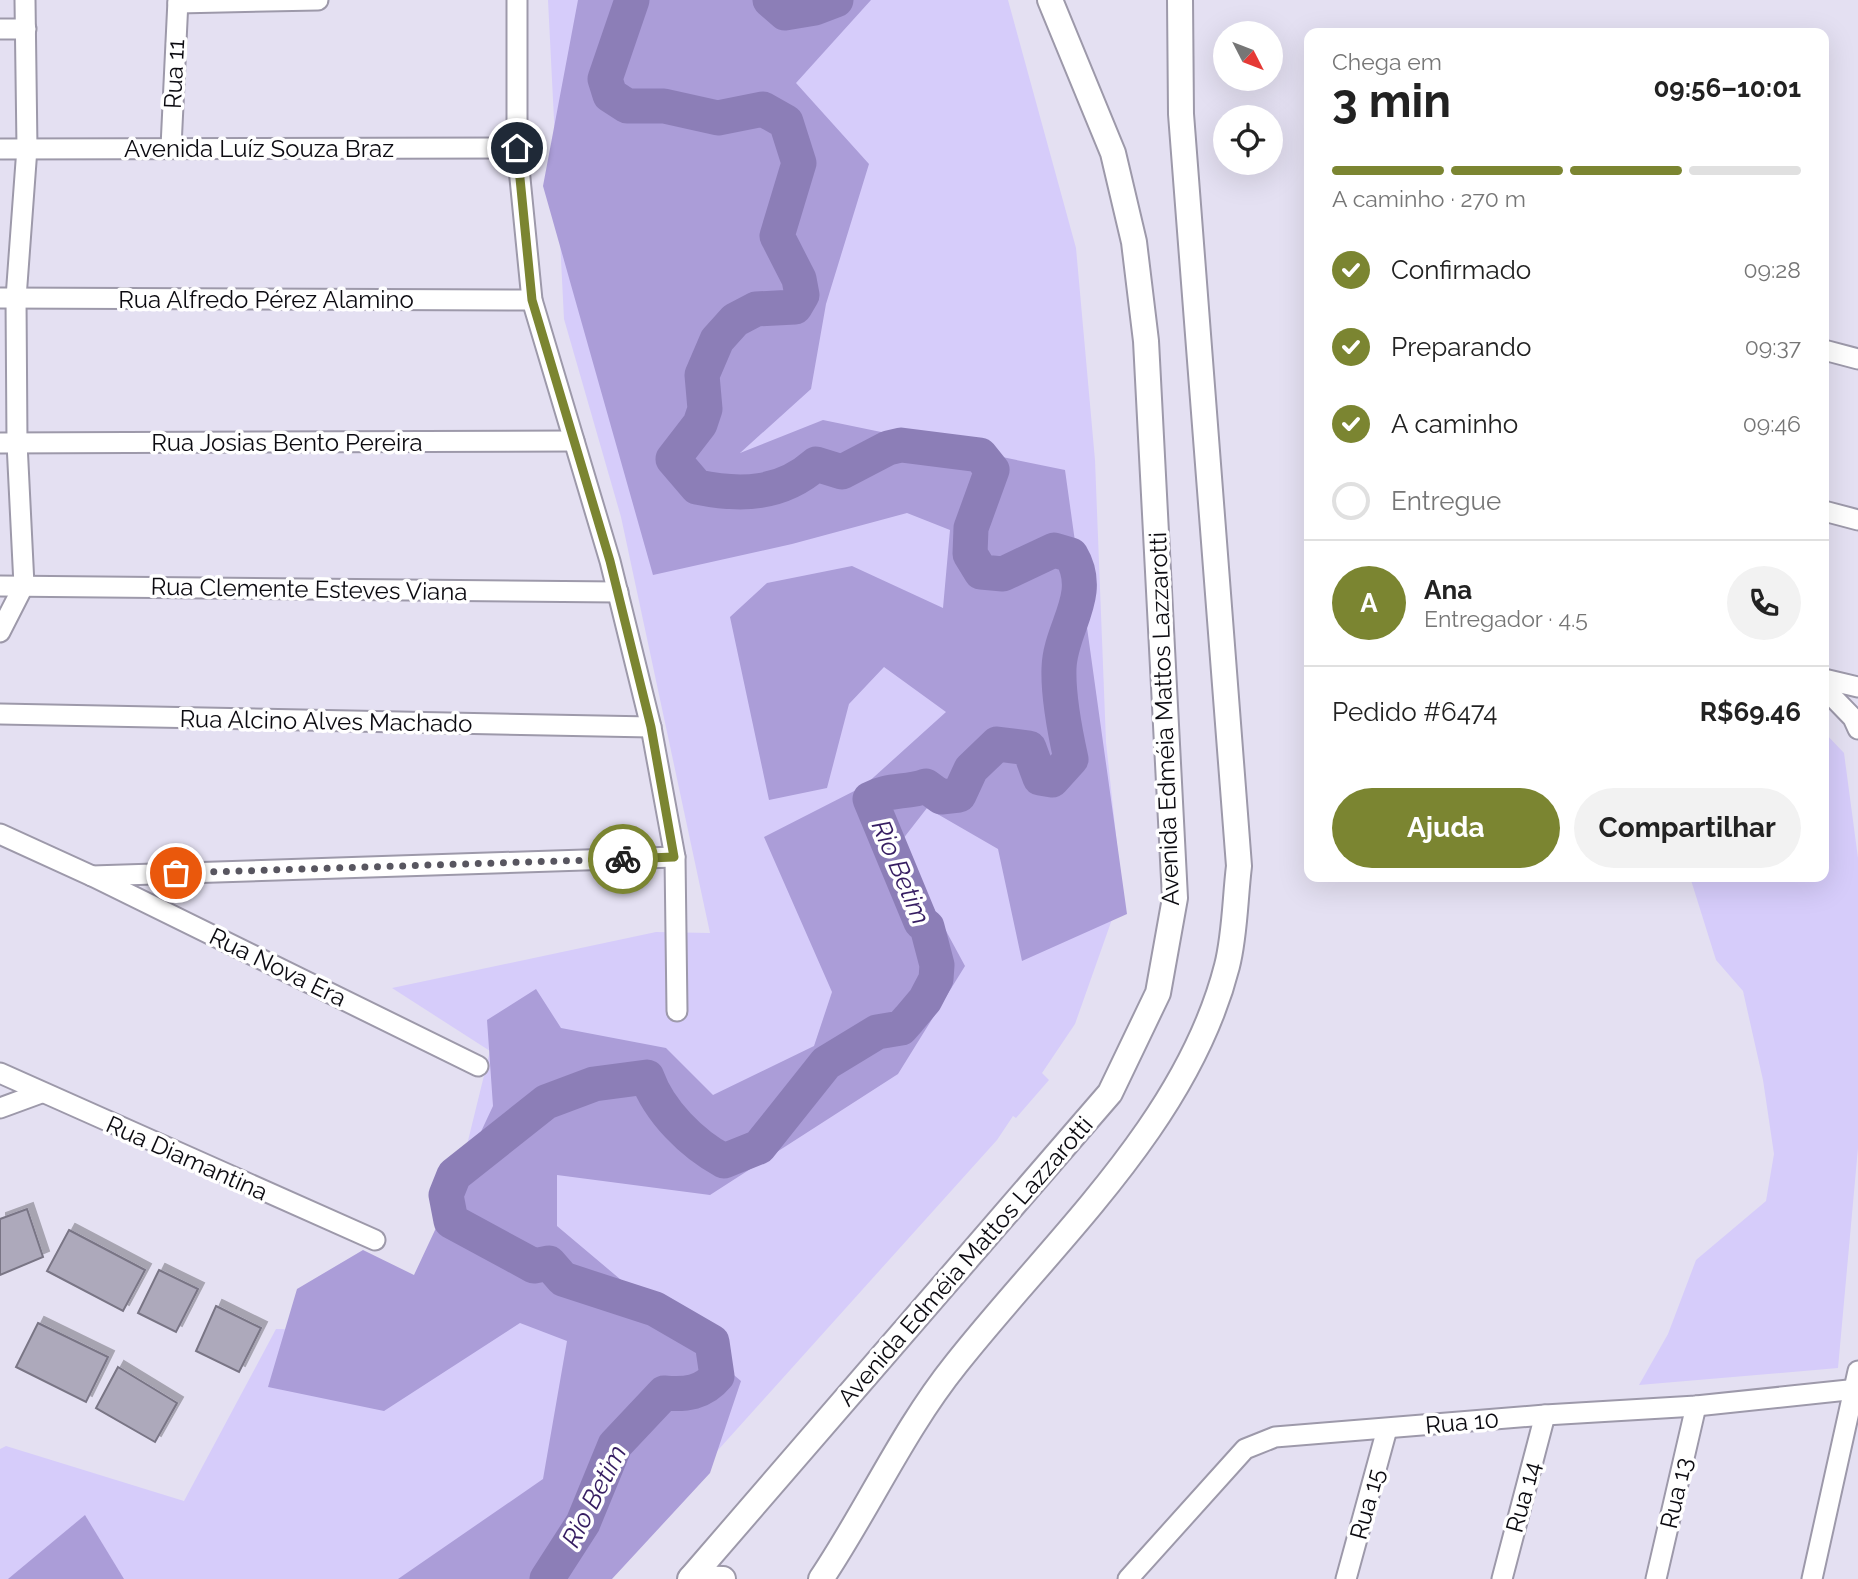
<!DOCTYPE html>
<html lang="pt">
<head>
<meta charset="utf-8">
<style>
	:root { --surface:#fff; --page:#f2f2f2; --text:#222; --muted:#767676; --line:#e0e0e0; --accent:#7b8531 }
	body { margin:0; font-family:Raleway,sans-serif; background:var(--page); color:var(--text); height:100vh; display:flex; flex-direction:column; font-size:26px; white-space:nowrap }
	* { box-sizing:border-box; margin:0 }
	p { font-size:23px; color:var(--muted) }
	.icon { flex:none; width:38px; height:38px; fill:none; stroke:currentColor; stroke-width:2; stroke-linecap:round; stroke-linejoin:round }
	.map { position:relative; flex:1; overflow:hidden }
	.side { position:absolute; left:1304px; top:28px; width:525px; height:854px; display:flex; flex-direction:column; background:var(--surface); border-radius:14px; box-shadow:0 7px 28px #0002 }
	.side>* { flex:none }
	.needle { width:46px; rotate:132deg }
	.controls { position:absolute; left:1213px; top:21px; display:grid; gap:14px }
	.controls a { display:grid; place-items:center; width:70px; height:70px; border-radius:50%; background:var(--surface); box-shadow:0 7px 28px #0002; font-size:35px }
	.pin { position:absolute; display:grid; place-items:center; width:60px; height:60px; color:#fff; margin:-30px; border:4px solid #fff; border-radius:50%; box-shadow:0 2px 7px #0007 }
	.courier { position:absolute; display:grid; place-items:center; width:70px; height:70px; margin:-35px; border:5px solid #7b8531; border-radius:50%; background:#fff; color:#222; box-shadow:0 2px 9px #0007 }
	.overview em { font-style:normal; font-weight:700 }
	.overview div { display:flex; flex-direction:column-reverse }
	.overview { display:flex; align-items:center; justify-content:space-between; height:119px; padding:0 28px }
	h1 { font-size:46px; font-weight:700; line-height:52px }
	.bar { display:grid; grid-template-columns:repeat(4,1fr); gap:10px 7px; align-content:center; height:84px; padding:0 28px }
	.bar i { height:9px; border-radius:5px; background:var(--line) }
	.bar .on { background:var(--accent) }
	.bar p { grid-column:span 4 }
	.line { display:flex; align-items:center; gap:18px; padding:0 28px; border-top:2px solid var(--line) }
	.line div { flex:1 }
	.round { display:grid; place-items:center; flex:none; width:74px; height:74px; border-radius:37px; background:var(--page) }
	ol { padding:0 28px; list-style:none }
	li { display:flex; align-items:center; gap:21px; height:77px }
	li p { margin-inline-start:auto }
	li .icon { padding:7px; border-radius:50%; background:var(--accent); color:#fff; stroke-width:4 }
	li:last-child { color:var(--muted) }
	li i { width:38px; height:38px; border:4px solid var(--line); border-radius:50% }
	.button { display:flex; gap:14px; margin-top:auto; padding:14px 28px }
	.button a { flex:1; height:80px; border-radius:42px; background:var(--accent); color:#fff; font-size:28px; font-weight:700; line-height:80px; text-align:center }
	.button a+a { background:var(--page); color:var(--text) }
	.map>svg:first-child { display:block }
	.green { fill:#d6ccfa }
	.forest { fill:#ab9dd8 }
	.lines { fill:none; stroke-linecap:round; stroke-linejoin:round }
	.river { stroke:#8c7eb7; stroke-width:35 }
	.building { fill:#ada9bb; stroke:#797585; stroke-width:2; filter:url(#shadow) }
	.minor-casing { stroke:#9d99aa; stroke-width:23 }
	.major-casing { stroke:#9d99aa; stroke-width:28 }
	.minor { stroke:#fff; stroke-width:19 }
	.major { stroke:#fff; stroke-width:24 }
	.done { stroke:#585660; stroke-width:7; stroke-dasharray:0 12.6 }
	.route { stroke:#7b8531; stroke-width:9 }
	.labels { text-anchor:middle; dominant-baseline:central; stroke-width:7; stroke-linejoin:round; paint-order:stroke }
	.street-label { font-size:24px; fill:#0c0b11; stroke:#fff }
	.water-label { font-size:26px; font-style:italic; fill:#361d62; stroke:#fff }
</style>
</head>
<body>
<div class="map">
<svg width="1858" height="1579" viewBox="0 0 1858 1579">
	<defs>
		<filter id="shadow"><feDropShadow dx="6" dy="-6" stdDeviation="0" flood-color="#0004"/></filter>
	</defs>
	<rect width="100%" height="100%" fill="#e4e0f2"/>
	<g class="green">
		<path d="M 548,0 L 1008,0 L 1076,248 L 1095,460 L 1106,742 L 1122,891 L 1075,1024 L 1042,1073 L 1049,1080 L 1016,1118 L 1013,1116 L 997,1140 L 602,1579 L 0,1579 L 0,1449 L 6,1446 L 184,1501 L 276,1329 L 345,1330 L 457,1267 L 465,1153 L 490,1051 L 392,988 L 656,932 L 710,933 L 621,517 L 564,319 Z"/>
		<path d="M 1824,732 L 1844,753 L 1858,858 L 1858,1148 L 1838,1368 L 1639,1385 L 1668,1334 L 1696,1260 L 1766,1201 L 1774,1154 L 1763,1080 L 1743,991 L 1716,960 L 1690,877 L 1824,877 Z"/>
	</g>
	<g class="forest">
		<path d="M 578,0 L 871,0 L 796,83 L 869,164 L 826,304 L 811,389 L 740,453 L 823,420 L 1065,470 L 1127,914 L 1022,961 L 998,849 L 927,808 L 899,844 L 965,966 L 898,1074 L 710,1195 L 557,1175 L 557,1226 L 741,1381 L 710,1473 L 612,1579 L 398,1579 L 543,1479 L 567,1341 L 520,1323 L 384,1411 L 268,1387 L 297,1289 L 363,1250 L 414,1275 L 493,1106 L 487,1020 L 536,989 L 561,1028 L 666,1048 L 713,1095 L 814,1046 L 832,992 L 764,837 L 864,786 L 946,712 L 884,667 L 849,704 L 827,788 L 769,800 L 730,617 L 767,583 L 852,566 L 943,608 L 950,530 L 907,513 L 792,544 L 653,575 L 543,186 Z"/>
		<path d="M 85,1515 L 124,1579 L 8,1579 Z"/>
	</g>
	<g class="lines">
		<g class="river">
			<path d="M 770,0 L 785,13 L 815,8 L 836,0"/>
			<path d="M 547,1579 L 583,1523 L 615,1445 L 664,1393 C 686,1395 703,1393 717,1376 L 712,1342 L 655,1309 L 563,1279 L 549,1263 L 534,1266 L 451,1221 L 446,1195 L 454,1175 L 546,1102 L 594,1084 L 647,1077 C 659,1111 692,1144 724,1161 L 759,1147 L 826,1063 L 877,1032 L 901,1028 L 909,1019 L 925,1000 L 936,979 L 937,965 L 927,927 L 921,922 L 870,799 C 888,789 907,793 926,786 L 941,797 L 959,795 L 971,769 L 997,744 L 1029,748 L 1040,778 L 1052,780 L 1071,759 C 1065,732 1058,696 1059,668 C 1060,628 1095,595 1071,555 L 1054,550 L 1003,574 L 981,572 L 970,554 L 971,528 L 992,470 L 980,455 L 901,445 L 888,448 L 842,472 L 816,464 C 781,495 741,496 697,487 L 673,459 L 700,424 L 705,409 L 702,375 L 717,340 L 735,320 L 756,309 L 795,307 L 802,295 L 799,279 L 777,236 L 799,163 L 786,122 L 763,109 L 718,118 L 664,106 L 627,106 L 610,95 L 605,79 L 632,0"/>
		</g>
	</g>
	<g class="building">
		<path d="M 27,1209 L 43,1257 L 0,1275 L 0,1219 Z"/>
		<path d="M 69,1230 L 145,1270 L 123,1311 L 47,1271 Z"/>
		<path d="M 159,1270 L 198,1289 L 176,1332 L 138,1313 Z"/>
		<path d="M 216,1306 L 261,1328 L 239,1372 L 196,1351 Z"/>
		<path d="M 38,1323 L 108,1357 L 86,1402 L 16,1367 Z"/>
		<path d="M 118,1367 L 177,1403 L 155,1442 L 96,1408 Z"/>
	</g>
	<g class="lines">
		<defs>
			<g id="minor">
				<path d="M 517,0 L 517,148 L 532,300 L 610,561 L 651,727 L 675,857 L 677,1011"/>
				<path d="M 178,3 L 318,0"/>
				<path d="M 0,29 L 26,29"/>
				<path d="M 171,147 L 178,0"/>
				<path d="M 0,149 L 517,148"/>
				<path d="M 0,298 L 532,300"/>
				<path d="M 1824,350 L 1858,359"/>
				<path d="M 0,443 L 574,441"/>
				<path d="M 1824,511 L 1858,520"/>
				<path d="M 0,586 L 618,592"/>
				<path d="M 0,632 L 24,585 L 17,443 L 16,298 L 27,148 L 25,0"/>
				<path d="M 1824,679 L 1858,687"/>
				<path d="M 1824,688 L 1853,718 L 1858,729"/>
				<path d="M 0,714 L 651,727"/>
				<path d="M 0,834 L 92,876 L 478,1066"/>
				<path d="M 92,876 L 675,857"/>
				<path d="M 0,1073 L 375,1240"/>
				<path d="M 0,1108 L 41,1093"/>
				<path d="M 1128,1579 L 1245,1449 L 1275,1437 L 1545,1415 L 1696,1406 L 1858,1389"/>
				<path d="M 1346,1579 L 1387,1429"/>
				<path d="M 1502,1579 L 1545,1415"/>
				<path d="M 1656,1579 L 1696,1406"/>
				<path d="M 1812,1579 L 1858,1371"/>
			</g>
			<g id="major">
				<path d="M 691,1578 L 723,1579"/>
				<path d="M 690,1579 L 1110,1093 L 1158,993 L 1175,898 L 1146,341 L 1134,242 L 1113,153 L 1050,0"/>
				<path d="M 821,1579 C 868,1509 903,1430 956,1364 C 1053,1241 1187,1123 1227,966 C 1235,935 1235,899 1239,866 L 1181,114 L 1180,0"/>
			</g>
		</defs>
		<use href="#minor" class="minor-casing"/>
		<use href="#major" class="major-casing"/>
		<use href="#minor" class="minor"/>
		<use href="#major" class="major"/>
	</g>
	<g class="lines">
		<path class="done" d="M 176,873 L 623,859"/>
		<path class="route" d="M 517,148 L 532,300 L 610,561 L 651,727 L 674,857 L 623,859"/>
	</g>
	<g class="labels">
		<g class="street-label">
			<text transform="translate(174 74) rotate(-87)">Rua 11</text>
			<text x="259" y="148">Avenida Luíz Souza Braz</text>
			<text x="266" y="299">Rua Alfredo Pérez Alamino</text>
			<text x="287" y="442">Rua Josias Bento Pereira</text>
			<text transform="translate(309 589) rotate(1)">Rua Clemente Esteves Viana</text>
			<text transform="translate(1164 719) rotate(-92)">Avenida Edméia Mattos Lazzarotti</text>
			<text transform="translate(326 721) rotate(1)">Rua Alcino Alves Machado</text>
			<text transform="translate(278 967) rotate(26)">Rua Nova Era</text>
			<text transform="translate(187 1158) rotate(24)">Rua Diamantina</text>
			<text transform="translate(965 1261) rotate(-49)">Avenida Edméia Mattos Lazzarotti</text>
			<text transform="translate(1462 1422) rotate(-5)">Rua 10</text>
			<text transform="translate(1676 1493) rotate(-77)">Rua 13</text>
			<text transform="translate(1523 1497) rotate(-75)">Rua 14</text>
			<text transform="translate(1367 1504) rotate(-75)">Rua 15</text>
		</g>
		<g class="water-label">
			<text transform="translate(901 872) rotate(67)">Rio Betim</text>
			<text transform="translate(594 1496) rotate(-63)">Rio Betim</text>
		</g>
	</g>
</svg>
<div class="controls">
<a><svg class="needle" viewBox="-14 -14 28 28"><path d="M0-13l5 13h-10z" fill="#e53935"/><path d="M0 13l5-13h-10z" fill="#767676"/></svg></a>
<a><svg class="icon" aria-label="locate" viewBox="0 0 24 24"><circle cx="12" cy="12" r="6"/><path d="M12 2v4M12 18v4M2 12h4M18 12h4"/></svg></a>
</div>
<div class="pin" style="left:176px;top:873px;background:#ea580c"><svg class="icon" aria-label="bag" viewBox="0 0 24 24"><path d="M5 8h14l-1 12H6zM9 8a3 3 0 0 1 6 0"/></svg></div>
<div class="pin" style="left:517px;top:148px;background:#1f2937"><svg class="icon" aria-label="home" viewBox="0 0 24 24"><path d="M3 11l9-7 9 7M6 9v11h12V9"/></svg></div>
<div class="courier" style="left:623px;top:859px"><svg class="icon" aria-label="bike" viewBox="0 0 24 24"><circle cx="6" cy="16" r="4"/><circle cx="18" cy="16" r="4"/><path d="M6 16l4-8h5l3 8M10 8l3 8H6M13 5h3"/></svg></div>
<section class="side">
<div class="overview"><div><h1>3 min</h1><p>Chega em</p></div><em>09:56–10:01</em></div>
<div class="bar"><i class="on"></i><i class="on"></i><i class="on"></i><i></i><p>A caminho · 270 m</p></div>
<ol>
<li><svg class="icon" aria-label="check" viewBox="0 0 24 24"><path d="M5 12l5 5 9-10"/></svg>Confirmado<p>09:28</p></li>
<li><svg class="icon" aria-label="check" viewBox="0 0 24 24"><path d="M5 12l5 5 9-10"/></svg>Preparando<p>09:37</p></li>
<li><svg class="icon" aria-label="check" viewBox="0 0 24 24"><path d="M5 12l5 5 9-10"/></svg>A caminho<p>09:46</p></li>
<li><i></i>Entregue</li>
</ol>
<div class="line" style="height:126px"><b class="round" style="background:var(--accent);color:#fff">A</b><div><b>Ana</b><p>Entregador · 4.5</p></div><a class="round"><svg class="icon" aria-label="phone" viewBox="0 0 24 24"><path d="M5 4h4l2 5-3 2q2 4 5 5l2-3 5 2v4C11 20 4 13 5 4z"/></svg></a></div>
<div class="line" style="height:91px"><div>Pedido #6474</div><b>R$69.46</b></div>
<div class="button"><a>Ajuda</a><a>Compartilhar</a></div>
</section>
</div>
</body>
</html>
